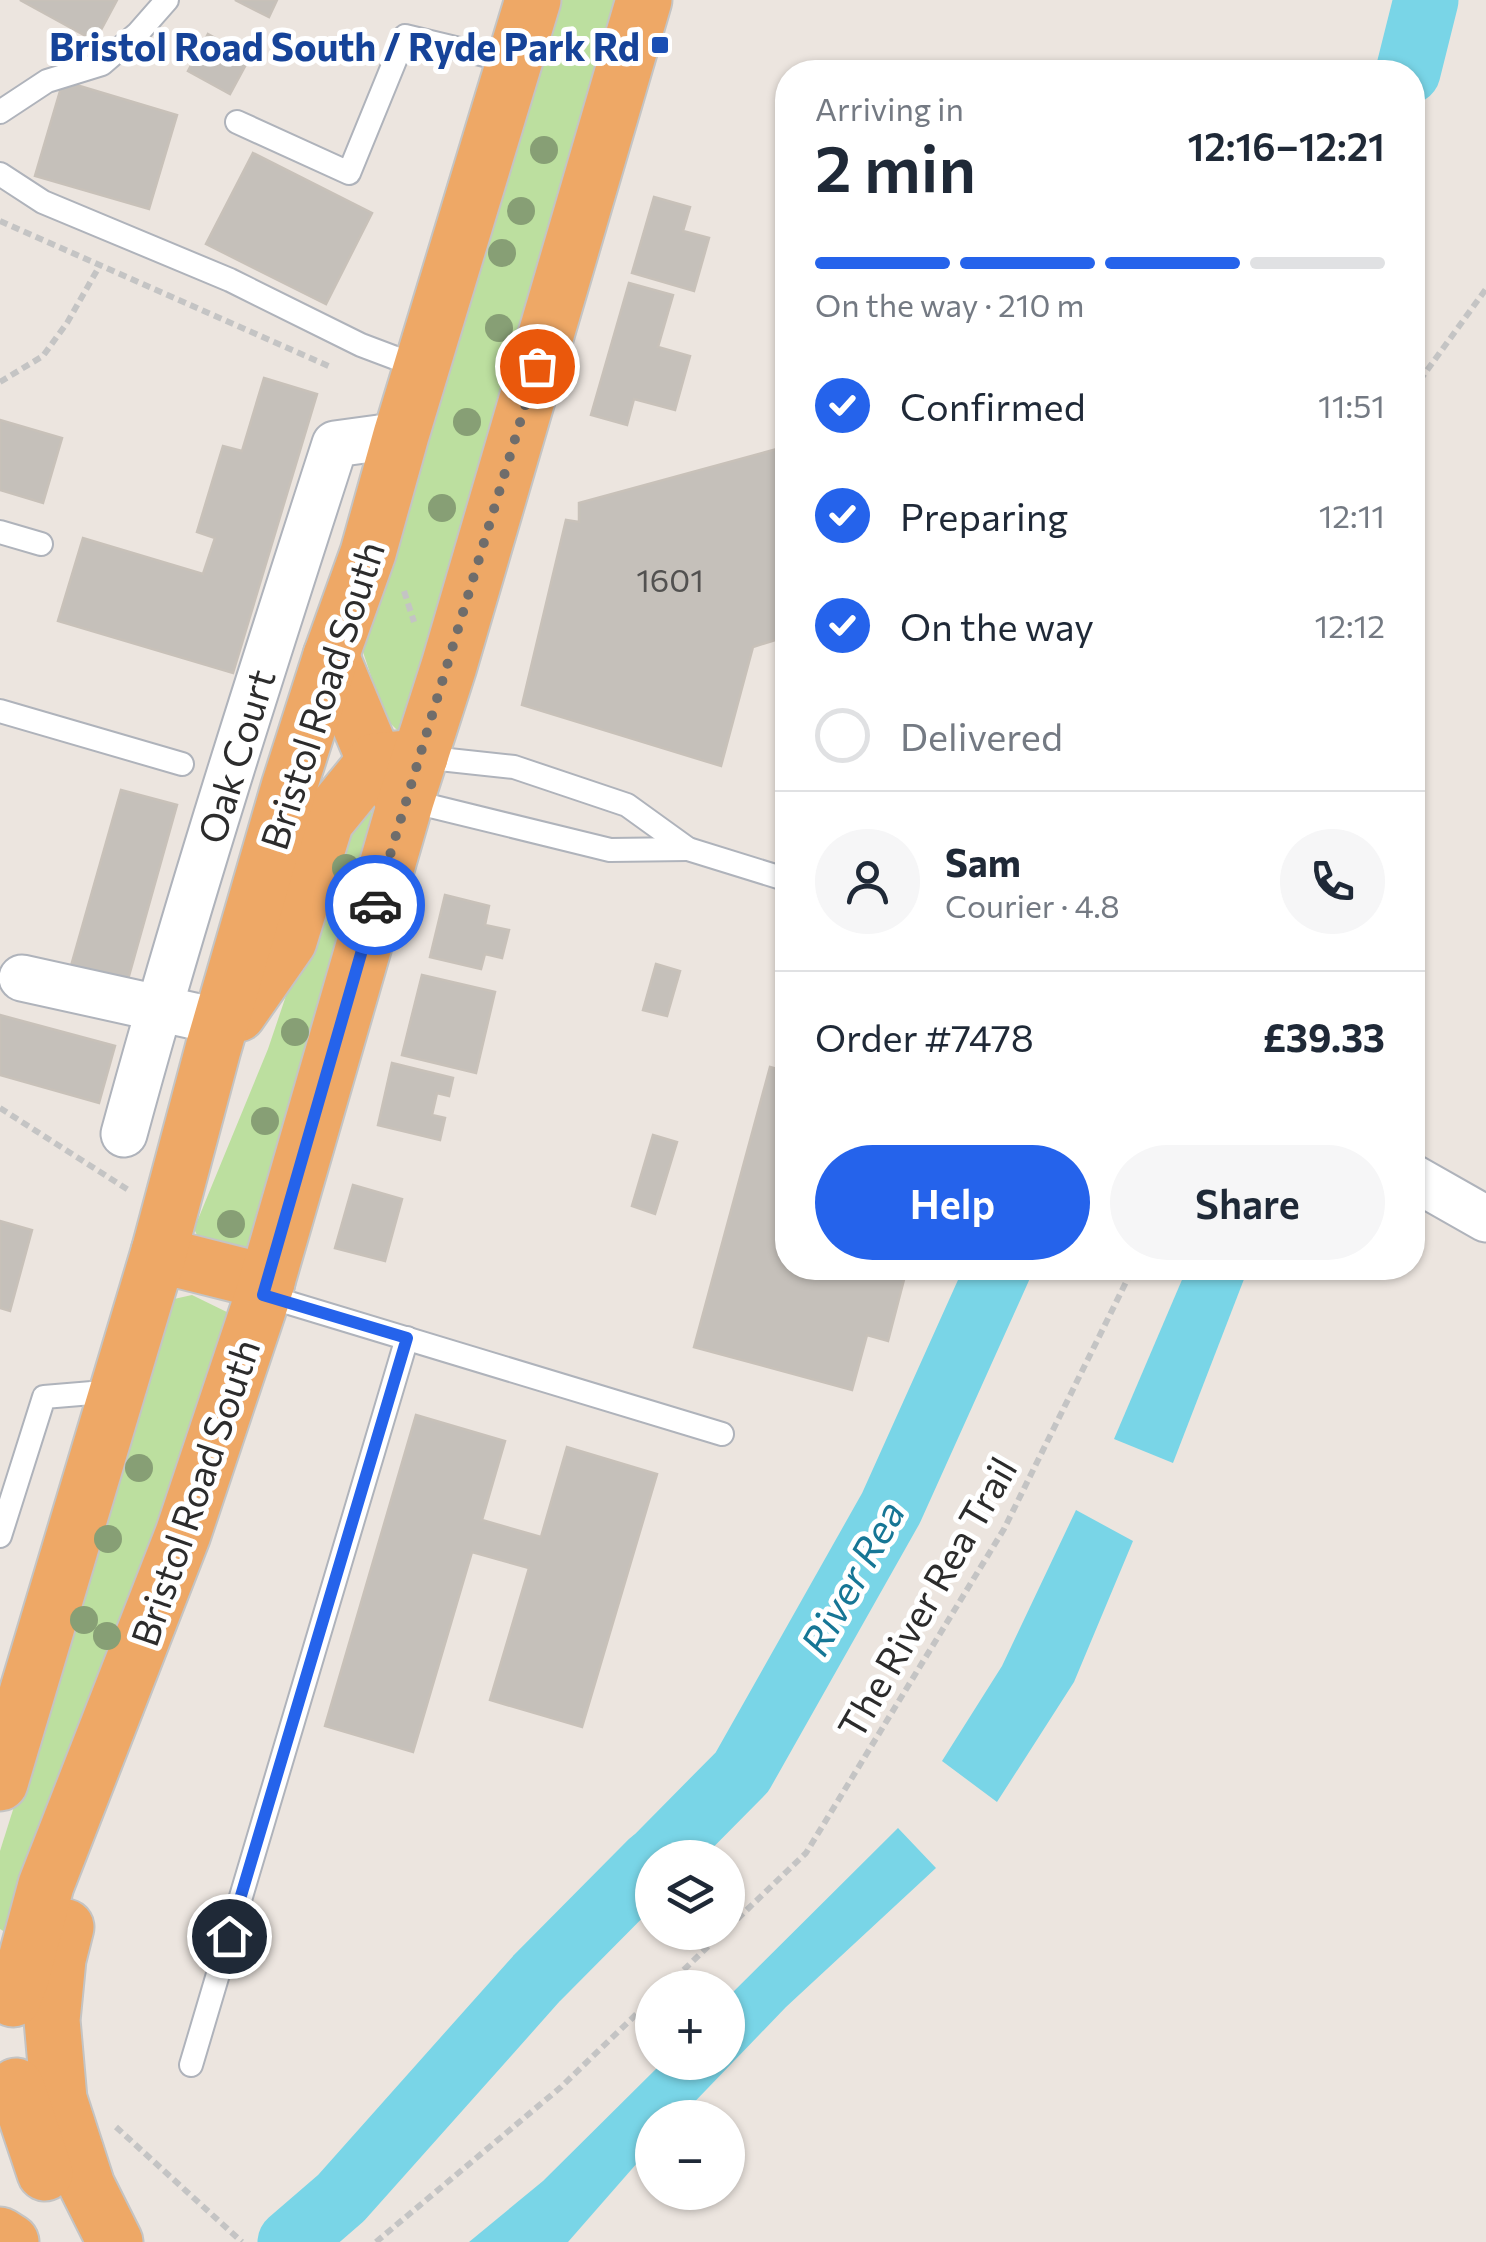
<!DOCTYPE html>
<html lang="en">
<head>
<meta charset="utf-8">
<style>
	:root { --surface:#fff; --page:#f6f6f7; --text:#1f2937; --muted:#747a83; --line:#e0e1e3; --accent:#2563eb }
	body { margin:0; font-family:Commissioner,sans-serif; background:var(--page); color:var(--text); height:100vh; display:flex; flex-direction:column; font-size:38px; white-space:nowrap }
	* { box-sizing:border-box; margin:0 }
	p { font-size:32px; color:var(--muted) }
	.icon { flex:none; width:55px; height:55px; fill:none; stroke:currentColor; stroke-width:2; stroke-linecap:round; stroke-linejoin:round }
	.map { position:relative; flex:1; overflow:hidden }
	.drawer { position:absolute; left:775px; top:60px; width:650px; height:1220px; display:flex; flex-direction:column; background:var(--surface); border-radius:40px; box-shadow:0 2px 8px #0004 }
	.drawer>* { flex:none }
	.tools { position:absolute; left:635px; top:1840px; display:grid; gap:20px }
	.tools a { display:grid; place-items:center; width:110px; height:110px; border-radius:50%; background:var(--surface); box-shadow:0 2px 8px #0004; font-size:50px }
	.pin { position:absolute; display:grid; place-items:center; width:85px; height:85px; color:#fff; margin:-42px; border:5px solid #fff; border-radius:50%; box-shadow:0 2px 10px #0007 }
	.courier { position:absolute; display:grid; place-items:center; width:100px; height:100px; margin:-50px; border:8px solid #2563eb; border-radius:50%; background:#fff; color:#222; box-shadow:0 2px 12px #0007 }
	.overview em { font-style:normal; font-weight:600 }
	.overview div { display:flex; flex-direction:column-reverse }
	.overview { display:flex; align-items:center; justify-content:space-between; height:170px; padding:0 40px }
	h1 { font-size:65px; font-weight:600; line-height:75px }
	.bar { display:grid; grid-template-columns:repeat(4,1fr); gap:15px 10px; align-content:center; height:120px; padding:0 40px }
	.bar i { height:12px; border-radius:8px; background:var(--line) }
	.bar .active { background:var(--accent) }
	.bar p { grid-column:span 4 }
	.line { display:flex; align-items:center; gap:25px; padding:0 40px; border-top:2px solid var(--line) }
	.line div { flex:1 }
	.round { display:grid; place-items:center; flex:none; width:105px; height:105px; border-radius:52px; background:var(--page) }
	ol { padding:0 40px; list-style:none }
	li { display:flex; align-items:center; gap:30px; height:110px }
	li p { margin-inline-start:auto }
	li .icon { padding:10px; border-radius:50%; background:var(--accent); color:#fff; stroke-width:4 }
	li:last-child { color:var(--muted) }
	li i { width:55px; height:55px; border:5px solid var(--line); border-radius:50% }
	.button { display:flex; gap:20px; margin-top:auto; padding:20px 40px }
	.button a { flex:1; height:115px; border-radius:60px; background:var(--accent); color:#fff; font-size:40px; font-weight:600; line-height:115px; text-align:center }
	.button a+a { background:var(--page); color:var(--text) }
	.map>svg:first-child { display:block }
	.green { fill:#bcdf9f }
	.water { fill:#79d5e7 }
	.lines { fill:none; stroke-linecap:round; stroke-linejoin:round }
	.river { stroke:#79d5e7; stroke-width:65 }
	.building { fill:#c5c0ba; stroke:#c8c1b9; stroke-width:2.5 }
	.service-casing { stroke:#afb3bb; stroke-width:26 }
	.minor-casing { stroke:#afb3bb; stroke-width:49 }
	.trunk-casing { stroke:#c4c4c4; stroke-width:59 }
	.path { stroke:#c4c4c4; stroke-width:6; stroke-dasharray:8 5; stroke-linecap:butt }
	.service { stroke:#fff; stroke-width:22 }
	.minor { stroke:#fff; stroke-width:45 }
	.trunk { stroke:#eea866; stroke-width:55 }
	.tree { fill:#879f75 }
	.done { stroke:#6f6d6b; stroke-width:10; stroke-dasharray:0 18 }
	.route { stroke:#2563eb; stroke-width:12 }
	.transit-dot { fill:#1a4fb4; stroke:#fff; stroke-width:4 }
	.labels { text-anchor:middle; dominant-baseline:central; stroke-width:10; stroke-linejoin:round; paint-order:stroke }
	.number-label { font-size:32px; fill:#525150 }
	.transit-label { font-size:38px; font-weight:bold; fill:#164399; stroke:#fff; text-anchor:end }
	.street-label { font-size:38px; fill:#2c2c2c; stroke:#fff }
	.water-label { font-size:40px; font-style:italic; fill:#167695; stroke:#fff }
</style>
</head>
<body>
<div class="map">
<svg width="1486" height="2242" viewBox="0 0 1486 2242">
	<rect width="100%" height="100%" fill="#ece5df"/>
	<g class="green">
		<path d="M 560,0 L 630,0 L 403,736 L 385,718 L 362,649 L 416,464 L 516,151 Z"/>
		<path d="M 359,805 L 385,820 L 260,1248 L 232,1254 L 203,1247 L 194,1229 L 268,1049 L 340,836 Z"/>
		<path d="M 192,1295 L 237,1317 L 10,1935 L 0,1929 L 0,1851 L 174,1299 Z"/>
	</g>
	<g class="water">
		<path d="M 1187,1268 L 1246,1268 L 1246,1274 L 1173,1463 L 1114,1439 Z"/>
		<path d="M 1076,1510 L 1133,1541 L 1074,1682 L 997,1802 L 942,1761 L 1002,1666 Z"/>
		<path d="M 898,1828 L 936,1868 L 786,2007 L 680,2117 L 652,2118 L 652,2146 L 568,2242 L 469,2242 L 543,2181 L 662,2063 L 728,2062 L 728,1997 Z"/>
	</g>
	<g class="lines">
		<g class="river">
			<path d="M 1408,72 L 1426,0"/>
			<path d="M 657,1858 L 742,1772 L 891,1508 L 999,1268"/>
			<path d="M 290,2242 L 341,2198 L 537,1978 L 652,1862"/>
		</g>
	</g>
	<g class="building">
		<path d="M 20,0 L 117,0 L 95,41 Z"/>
		<path d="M 235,0 L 277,0 L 269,17 Z"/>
		<path d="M 208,34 L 250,57 L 230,94 L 188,71 Z"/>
		<path d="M 63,81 L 177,115 L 149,209 L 35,176 Z"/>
		<path d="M 253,153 L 372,213 L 326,304 L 206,244 Z"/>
		<path d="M 654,197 L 690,207 L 683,231 L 709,238 L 694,291 L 632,273 Z"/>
		<path d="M 629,283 L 673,295 L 658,347 L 690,356 L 675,410 L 634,399 L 627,425 L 591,415 Z"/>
		<path d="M 264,378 L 317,394 L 233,673 L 58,621 L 83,538 L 203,574 L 215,538 L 197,532 L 223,446 L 242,451 Z"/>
		<path d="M 0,420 L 62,438 L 43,503 L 0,490 Z"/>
		<path d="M 788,446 L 788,636 L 753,647 L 721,766 L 522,705 L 566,520 L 579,522 L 579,503 Z"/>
		<path d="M 121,790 L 177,805 L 127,983 L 71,966 Z"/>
		<path d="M 445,895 L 489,906 L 485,925 L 509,930 L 502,958 L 485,954 L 481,969 L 430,957 Z"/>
		<path d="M 656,964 L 680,971 L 667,1016 L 643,1010 Z"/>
		<path d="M 422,975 L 495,992 L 476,1073 L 402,1055 Z"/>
		<path d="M 0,1015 L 115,1046 L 99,1103 L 0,1075 Z"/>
		<path d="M 392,1063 L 453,1078 L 449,1096 L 437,1093 L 432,1115 L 445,1118 L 440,1140 L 378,1125 Z"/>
		<path d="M 770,1067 L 788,1072 L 788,1268 L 907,1268 L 888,1341 L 867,1335 L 852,1390 L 694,1347 Z"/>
		<path d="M 653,1135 L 677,1142 L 655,1214 L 632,1206 Z"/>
		<path d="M 353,1185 L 402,1199 L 385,1261 L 335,1248 Z"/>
		<path d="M 0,1221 L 32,1230 L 10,1311 L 0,1308 Z"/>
		<path d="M 416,1415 L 505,1441 L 482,1520 L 541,1537 L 567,1447 L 657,1474 L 582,1727 L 490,1700 L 529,1568 L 472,1552 L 413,1752 L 325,1726 Z"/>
	</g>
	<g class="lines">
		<defs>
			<g id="service">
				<path d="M 0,112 L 47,81 L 102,64 L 138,33 L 167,0"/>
				<path d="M 237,122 L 349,173 L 405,36 L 514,62"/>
				<path d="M 0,174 L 43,202 L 230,280 L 361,345 L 422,368"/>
				<path d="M 0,532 L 41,544"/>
				<path d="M 0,711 L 182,764"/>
				<path d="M 421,757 L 514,767 L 627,805 L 688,849 L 788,880"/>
				<path d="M 406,800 L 610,850 L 688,849"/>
				<path d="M 263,1295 L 722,1434"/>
				<path d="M 0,1536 L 44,1397 L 116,1391"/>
				<path d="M 191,2065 L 407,1338"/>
			</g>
			<g id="minor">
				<path d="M 22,978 L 221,1022"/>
				<path d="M 124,1134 C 187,902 261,673 335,444 L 401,435"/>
				<path d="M 1412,1177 L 1486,1219"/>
			</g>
			<g id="trunk">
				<path d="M 331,656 L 375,761 L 398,791"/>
				<path d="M 238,1014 L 289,941 L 326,821 L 375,761 L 420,757"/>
				<path d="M 159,1252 L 179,1260 L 267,1282"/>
				<path d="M 0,1783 L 159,1252 L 213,1049 L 289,787 L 331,656 L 368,553 L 401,435 L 533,0"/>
				<path d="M 66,1927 L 58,1959 L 52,2020 L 59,2099 L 87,2186 L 115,2242"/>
				<path d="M 13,1999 L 21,1978 L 46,1885 L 183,1534 L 263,1295 L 406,800 L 449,666 L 644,0"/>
				<path d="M 16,2086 L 45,2173"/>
				<path d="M 0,2235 L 11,2242"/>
			</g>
		</defs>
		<use href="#service" class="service-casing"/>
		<use href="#minor" class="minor-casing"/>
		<use href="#trunk" class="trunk-casing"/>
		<g class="path">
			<path d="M 0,221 L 333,368"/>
			<path d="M 0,382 L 43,356 L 67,323 L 100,265"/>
			<path d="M 1412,391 L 1486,289"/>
			<path d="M 404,591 L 414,622"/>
			<path d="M 0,1108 L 130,1191"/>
			<path d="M 728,1928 L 806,1853 L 1004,1529 L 1133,1268"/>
			<path d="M 665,1988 L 723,1932"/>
			<path d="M 116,2127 L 242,2242"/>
			<path d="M 376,2242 L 561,2087 L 652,1999"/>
		</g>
		<use href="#service" class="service"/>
		<use href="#minor" class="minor"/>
		<use href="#trunk" class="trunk"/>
	</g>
	<g class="tree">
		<circle cx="544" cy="150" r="14"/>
		<circle cx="521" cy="211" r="14"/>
		<circle cx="502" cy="253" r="14"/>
		<circle cx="499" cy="328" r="14"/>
		<circle cx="467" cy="422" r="14"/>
		<circle cx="442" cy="508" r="14"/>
		<circle cx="346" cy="868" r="14"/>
		<circle cx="295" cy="1032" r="14"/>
		<circle cx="265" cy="1121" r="14"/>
		<circle cx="231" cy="1224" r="14"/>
		<circle cx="139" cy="1468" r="14"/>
		<circle cx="108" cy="1539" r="14"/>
		<circle cx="84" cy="1620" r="14"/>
		<circle cx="107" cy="1636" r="14"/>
	</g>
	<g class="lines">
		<path class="done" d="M 375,905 L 537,366"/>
		<path class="route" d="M 229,1936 L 407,1338 L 263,1295 L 375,905"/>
	</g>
	<rect class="transit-dot" x="650" y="35" width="20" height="20" rx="5"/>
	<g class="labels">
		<g class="number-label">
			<text x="670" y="579">1601</text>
		</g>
		<g class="transit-label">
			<text x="640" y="45">Bristol Road South / Ryde Park Rd</text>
		</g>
		<g class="street-label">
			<text transform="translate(321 695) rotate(-72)">Bristol Road South</text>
			<text transform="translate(235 756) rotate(-73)">Oak Court</text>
			<text transform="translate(194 1492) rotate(-71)">Bristol Road South</text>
			<text transform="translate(926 1597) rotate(-60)">The River Rea Trail</text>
		</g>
		<g class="water-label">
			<text transform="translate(851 1577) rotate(-61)">River Rea</text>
		</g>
	</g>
</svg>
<div class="tools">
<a><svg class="icon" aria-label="layers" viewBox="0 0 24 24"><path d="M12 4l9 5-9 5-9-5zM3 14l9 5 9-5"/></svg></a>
<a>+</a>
<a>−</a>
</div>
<div class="pin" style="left:537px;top:366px;background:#ea580c"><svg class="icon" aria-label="bag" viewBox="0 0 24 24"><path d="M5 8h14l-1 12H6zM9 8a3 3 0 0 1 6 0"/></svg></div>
<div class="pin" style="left:229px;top:1936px;background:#1f2937"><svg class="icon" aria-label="home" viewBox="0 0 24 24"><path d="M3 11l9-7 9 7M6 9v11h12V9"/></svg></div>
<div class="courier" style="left:375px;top:905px"><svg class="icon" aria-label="car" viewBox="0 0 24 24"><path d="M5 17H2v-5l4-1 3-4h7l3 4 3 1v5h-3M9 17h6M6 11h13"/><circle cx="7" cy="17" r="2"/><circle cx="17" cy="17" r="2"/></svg></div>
<section class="drawer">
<div class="overview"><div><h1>2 min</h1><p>Arriving in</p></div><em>12:16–12:21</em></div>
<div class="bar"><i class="active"></i><i class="active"></i><i class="active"></i><i></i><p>On the way · 210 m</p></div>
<ol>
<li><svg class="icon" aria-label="check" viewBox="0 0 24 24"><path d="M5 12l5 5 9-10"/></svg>Confirmed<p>11:51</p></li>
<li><svg class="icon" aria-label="check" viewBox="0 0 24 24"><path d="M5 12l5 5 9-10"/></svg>Preparing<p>12:11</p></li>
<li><svg class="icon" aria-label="check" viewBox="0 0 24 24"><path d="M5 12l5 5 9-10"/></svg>On the way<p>12:12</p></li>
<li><i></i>Delivered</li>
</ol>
<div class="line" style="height:180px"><a class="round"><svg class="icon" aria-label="person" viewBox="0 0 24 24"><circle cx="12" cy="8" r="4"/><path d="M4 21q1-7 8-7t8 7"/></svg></a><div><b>Sam</b><p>Courier · 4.8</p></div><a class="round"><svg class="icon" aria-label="phone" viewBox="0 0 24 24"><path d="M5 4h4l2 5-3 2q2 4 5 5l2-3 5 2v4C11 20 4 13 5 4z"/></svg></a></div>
<div class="line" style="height:130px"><div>Order #7478</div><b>£39.33</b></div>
<div class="button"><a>Help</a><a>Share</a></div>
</section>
</div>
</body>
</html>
